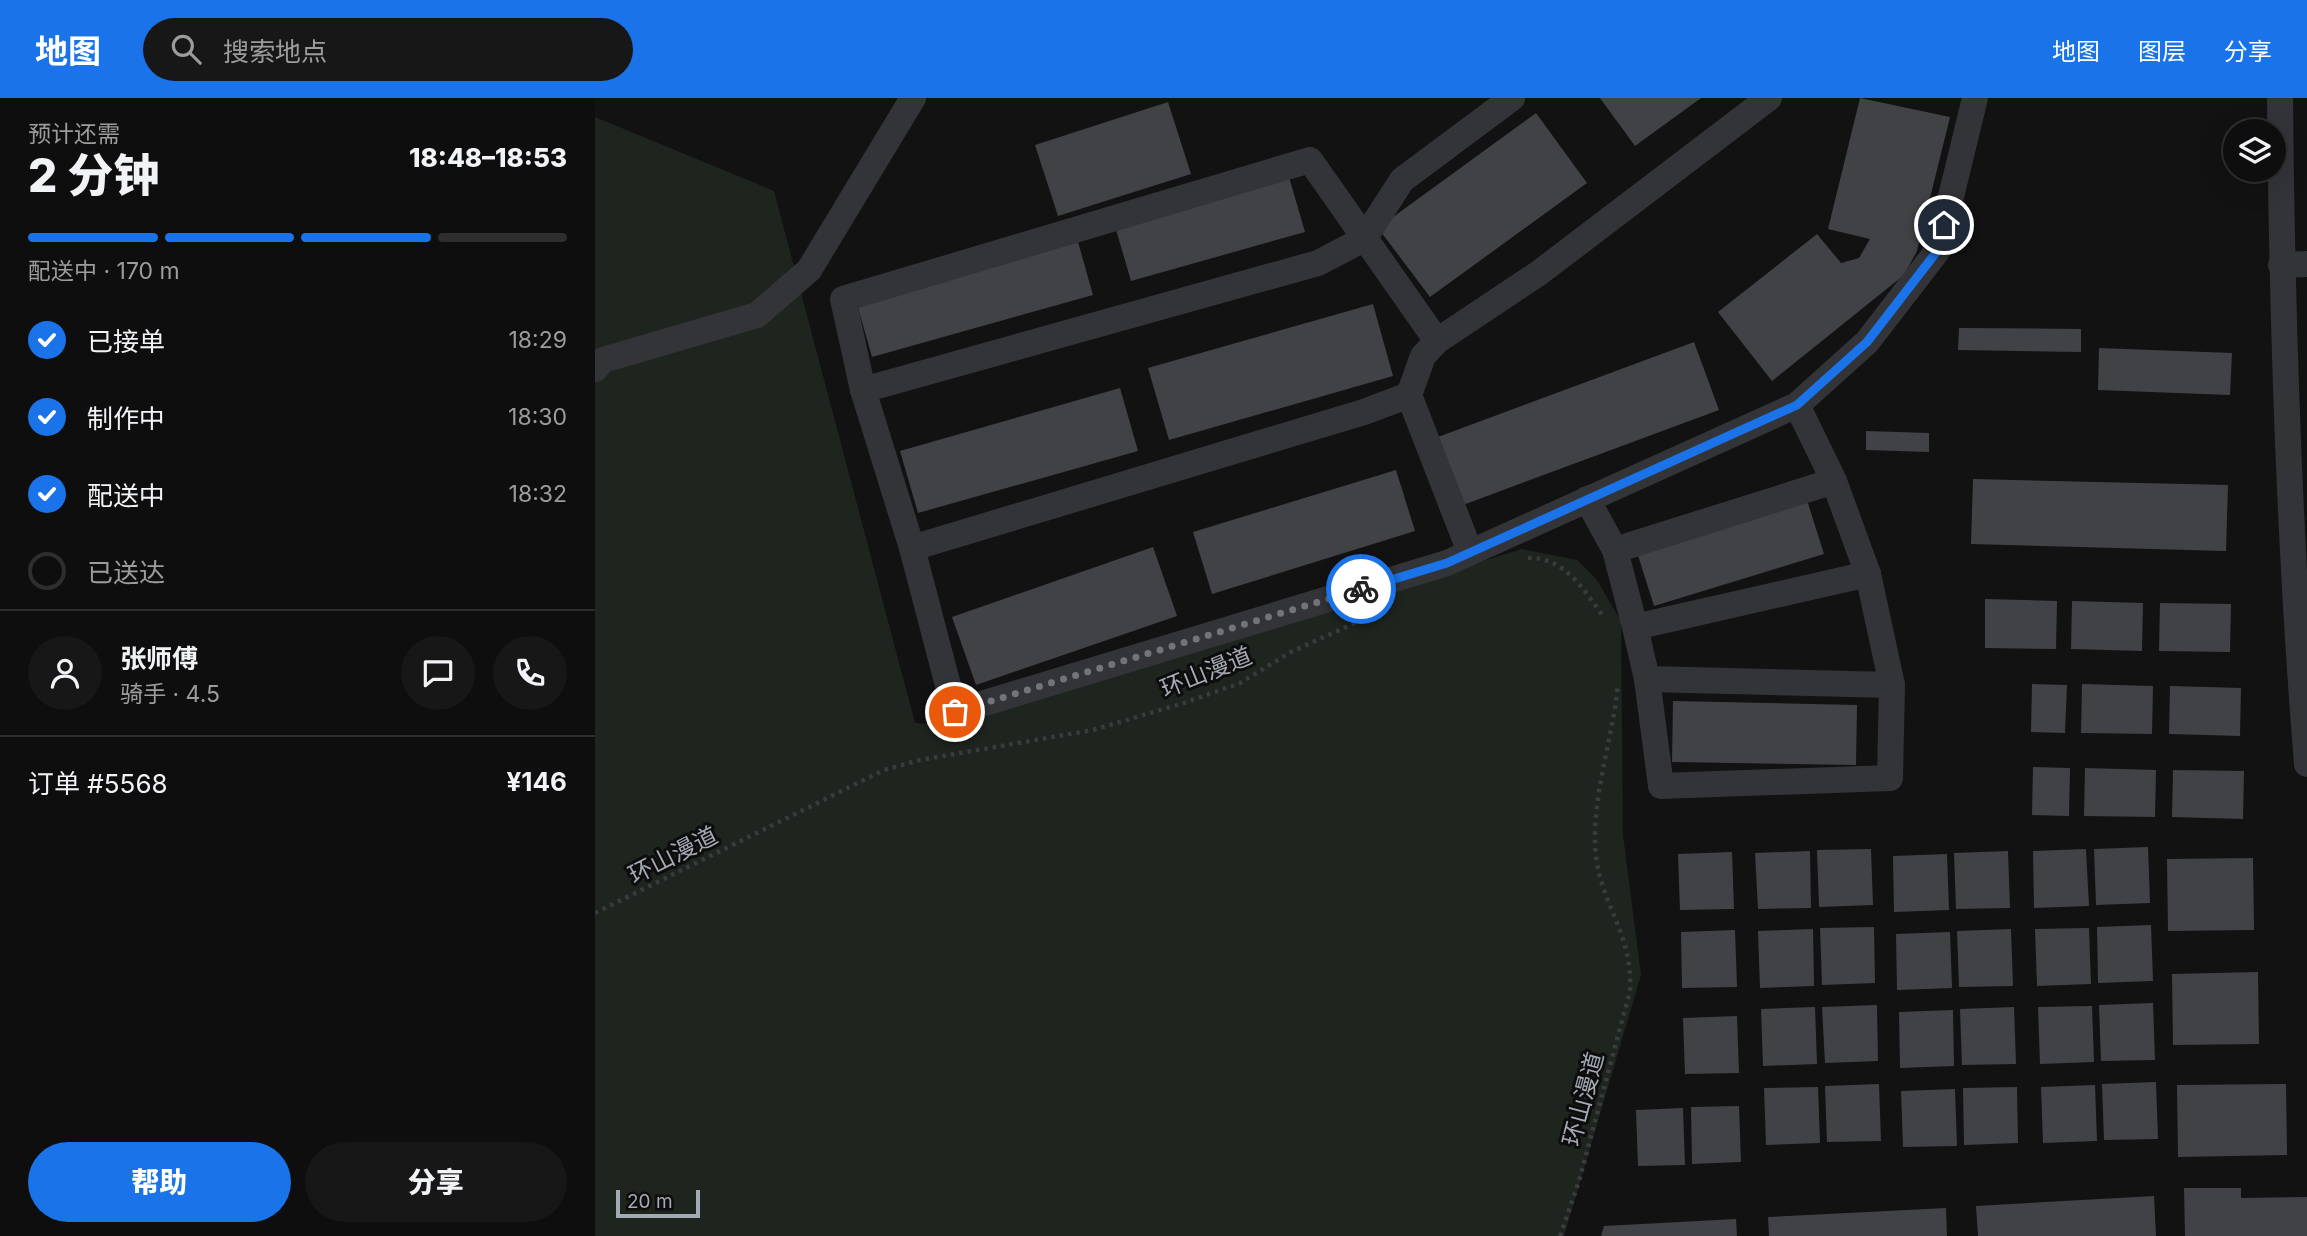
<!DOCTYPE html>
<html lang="zh">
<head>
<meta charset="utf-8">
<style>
	:root { --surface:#0e0e0e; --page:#171717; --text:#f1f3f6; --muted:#9b9c9e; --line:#2e2e2e; --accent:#1a73e8 }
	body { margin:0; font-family:Inter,"Noto Sans SC",sans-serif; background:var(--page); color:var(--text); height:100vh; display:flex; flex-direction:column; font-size:26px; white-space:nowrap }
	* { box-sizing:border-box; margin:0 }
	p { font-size:23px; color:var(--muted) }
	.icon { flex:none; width:38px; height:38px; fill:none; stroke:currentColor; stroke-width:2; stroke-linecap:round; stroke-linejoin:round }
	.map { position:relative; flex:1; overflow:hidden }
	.side { display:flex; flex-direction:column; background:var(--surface); width:595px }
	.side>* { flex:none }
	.buttons { position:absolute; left:1628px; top:21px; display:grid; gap:14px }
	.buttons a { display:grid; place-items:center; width:63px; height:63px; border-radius:50%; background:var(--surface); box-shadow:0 7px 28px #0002,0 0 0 2px var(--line); font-size:35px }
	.scale { position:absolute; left:21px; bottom:18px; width:84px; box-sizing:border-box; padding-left:7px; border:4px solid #a4aab3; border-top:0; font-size:19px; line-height:24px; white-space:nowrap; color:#a4aab3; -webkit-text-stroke:5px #0d0d0e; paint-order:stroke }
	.pin { position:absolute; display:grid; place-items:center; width:60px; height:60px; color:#fff; margin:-30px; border:4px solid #fff; border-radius:50%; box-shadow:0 2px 7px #0007 }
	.courier { position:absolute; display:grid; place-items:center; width:70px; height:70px; margin:-35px; border:5px solid #1a73e8; border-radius:50%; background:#fff; color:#222; box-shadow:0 2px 9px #0007 }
	.overview em { font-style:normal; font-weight:800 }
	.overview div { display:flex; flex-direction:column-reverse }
	.overview { display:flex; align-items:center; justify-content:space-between; height:119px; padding:0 28px }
	h1 { font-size:46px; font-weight:800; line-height:52px }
	.bar { display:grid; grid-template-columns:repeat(4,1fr); gap:10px 7px; align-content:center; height:84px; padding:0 28px }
	.bar i { height:9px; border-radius:5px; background:var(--line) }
	.bar .on { background:var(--accent) }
	.bar p { grid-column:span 4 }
	.line { display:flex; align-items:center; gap:18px; padding:0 28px; border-top:2px solid var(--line) }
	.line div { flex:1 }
	.round { display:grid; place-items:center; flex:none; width:74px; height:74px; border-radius:37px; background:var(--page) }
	ol { padding:0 28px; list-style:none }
	li { display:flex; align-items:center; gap:21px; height:77px }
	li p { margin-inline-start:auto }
	li .icon { padding:7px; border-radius:50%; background:var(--accent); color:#fff; stroke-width:4 }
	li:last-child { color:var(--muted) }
	li i { width:38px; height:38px; border:4px solid var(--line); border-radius:50% }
	.primary-button { display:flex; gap:14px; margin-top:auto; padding:14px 28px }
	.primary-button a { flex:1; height:80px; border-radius:42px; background:var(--accent); color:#fff; font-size:28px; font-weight:800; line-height:80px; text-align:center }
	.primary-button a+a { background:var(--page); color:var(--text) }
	header { display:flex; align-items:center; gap:42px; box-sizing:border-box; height:98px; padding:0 35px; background:var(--accent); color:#fff }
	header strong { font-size:33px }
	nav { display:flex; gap:38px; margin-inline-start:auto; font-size:24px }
	.search { width:490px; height:63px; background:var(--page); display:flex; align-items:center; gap:18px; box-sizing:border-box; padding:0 24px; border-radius:38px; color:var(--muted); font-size:26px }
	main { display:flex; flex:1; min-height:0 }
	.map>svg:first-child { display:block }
	.green { fill:#1e251e }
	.building { fill:#414246 }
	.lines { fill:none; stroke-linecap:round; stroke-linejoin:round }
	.path { stroke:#393b3f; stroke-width:4.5; stroke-dasharray:3.5 5; stroke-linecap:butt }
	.minor { stroke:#333438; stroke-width:26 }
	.done { stroke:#71757b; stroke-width:7; stroke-dasharray:0 12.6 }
	.route { stroke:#1a73e8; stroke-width:9 }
	.labels { text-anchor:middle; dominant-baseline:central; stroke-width:6; stroke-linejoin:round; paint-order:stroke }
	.street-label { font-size:24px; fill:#a4aab3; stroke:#0d0d0e }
</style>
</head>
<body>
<header>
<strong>地图</strong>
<div class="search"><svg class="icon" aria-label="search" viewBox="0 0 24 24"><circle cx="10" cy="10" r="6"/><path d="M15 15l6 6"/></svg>搜索地点</div>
<nav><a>地图</a><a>图层</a><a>分享</a></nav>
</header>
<main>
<section class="side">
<div class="overview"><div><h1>2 分钟</h1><p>预计还需</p></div><em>18:48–18:53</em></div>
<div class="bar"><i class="on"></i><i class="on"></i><i class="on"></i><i></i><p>配送中 · 170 m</p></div>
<ol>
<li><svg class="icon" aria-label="check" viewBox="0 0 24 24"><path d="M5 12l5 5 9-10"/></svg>已接单<p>18:29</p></li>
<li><svg class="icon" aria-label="check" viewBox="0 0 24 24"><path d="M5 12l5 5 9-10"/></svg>制作中<p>18:30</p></li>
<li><svg class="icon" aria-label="check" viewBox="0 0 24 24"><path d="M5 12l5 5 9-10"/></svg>配送中<p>18:32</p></li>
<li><i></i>已送达</li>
</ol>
<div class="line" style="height:126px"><a class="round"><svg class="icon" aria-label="person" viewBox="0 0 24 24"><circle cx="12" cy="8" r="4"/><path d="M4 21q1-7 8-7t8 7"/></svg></a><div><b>张师傅</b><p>骑手 · 4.5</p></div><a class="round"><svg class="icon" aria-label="chat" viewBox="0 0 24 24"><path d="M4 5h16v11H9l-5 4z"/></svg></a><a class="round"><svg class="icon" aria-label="phone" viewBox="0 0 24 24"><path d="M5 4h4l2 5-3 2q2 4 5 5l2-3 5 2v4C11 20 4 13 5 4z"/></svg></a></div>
<div class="line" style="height:91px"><div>订单 #5568</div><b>¥146</b></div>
<div class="primary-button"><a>帮助</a><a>分享</a></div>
</section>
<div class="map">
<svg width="1712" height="1138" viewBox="0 0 1712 1138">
	<rect width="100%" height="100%" fill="#121213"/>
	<path class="green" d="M 0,19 L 179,93 L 320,625 L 352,627 L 927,451 L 982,462 L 1002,482 L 1026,523 L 1028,737 L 1046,877 L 969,1138 L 0,1138 Z"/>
	<g class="building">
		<path d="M 1005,0 L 1106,0 L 1040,48 Z"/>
		<path d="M 1265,0 L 1355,19 L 1322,153 L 1309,177 L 1177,283 L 1123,214 L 1222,136 L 1246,165 L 1264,160 L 1275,141 L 1233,131 Z"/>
		<path d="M 573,4 L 596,76 L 463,118 L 440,47 Z"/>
		<path d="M 941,15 L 992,85 L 835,199 L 783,130 Z"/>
		<path d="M 694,79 L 710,134 L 536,183 L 520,128 Z"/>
		<path d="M 483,144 L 498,197 L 277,259 L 262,206 Z"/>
		<path d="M 778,206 L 798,278 L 574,342 L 553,270 Z"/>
		<path d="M 1364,230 L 1486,231 L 1486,254 L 1363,252 Z"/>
		<path d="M 1099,244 L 1124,312 L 868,407 L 843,339 Z"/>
		<path d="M 1504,250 L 1637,255 L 1635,297 L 1503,292 Z"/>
		<path d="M 525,290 L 543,353 L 323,415 L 305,353 Z"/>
		<path d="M 1271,333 L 1334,335 L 1334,354 L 1271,352 Z"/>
		<path d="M 801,372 L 820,433 L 617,496 L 598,434 Z"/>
		<path d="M 1378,381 L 1633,387 L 1631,453 L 1376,446 Z"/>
		<path d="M 1211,399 L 1229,456 L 1059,508 L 1041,451 Z"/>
		<path d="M 558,449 L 582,518 L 381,587 L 357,519 Z"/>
		<path d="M 1390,501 L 1462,503 L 1461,551 L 1390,550 Z"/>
		<path d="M 1477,503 L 1548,505 L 1547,553 L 1476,551 Z"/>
		<path d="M 1565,505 L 1636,506 L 1635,554 L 1564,553 Z"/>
		<path d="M 1437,586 L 1472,587 L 1470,635 L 1436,634 Z"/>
		<path d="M 1487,586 L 1558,588 L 1557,636 L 1486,635 Z"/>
		<path d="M 1575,588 L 1646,590 L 1645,638 L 1574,636 Z"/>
		<path d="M 1078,603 L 1262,607 L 1261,667 L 1077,664 Z"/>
		<path d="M 1438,669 L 1475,670 L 1474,718 L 1437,717 Z"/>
		<path d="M 1490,670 L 1561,672 L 1560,719 L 1489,718 Z"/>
		<path d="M 1578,672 L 1649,673 L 1648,721 L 1577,719 Z"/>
		<path d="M 1553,749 L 1555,805 L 1501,807 L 1499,751 Z"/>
		<path d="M 1276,751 L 1278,807 L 1224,809 L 1222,752 Z"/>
		<path d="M 1491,751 L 1494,808 L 1439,810 L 1438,753 Z"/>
		<path d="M 1215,753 L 1216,810 L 1163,811 L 1160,755 Z"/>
		<path d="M 1413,753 L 1415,810 L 1361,811 L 1359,755 Z"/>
		<path d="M 1137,754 L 1139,811 L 1085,812 L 1083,756 Z"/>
		<path d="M 1352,756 L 1354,812 L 1299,814 L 1298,758 Z"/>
		<path d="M 1658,760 L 1659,832 L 1573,833 L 1572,761 Z"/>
		<path d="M 1556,827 L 1558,883 L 1503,885 L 1502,829 Z"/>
		<path d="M 1279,829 L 1280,885 L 1227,887 L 1225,830 Z"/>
		<path d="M 1494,830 L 1496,886 L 1442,888 L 1440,831 Z"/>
		<path d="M 1218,831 L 1219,888 L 1165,890 L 1163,833 Z"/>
		<path d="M 1416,831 L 1418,888 L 1364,889 L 1362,833 Z"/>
		<path d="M 1140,832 L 1142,889 L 1087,890 L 1086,834 Z"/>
		<path d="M 1355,834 L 1357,890 L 1302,892 L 1301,836 Z"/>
		<path d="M 1663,874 L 1664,946 L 1578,947 L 1577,876 Z"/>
		<path d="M 1558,905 L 1560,962 L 1506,963 L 1504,907 Z"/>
		<path d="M 1282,907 L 1283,963 L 1230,965 L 1227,909 Z"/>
		<path d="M 1497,908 L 1499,964 L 1445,966 L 1443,909 Z"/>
		<path d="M 1220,909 L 1222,966 L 1168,968 L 1166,911 Z"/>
		<path d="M 1419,909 L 1421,966 L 1367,967 L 1365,911 Z"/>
		<path d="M 1358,912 L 1359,968 L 1305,970 L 1304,914 Z"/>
		<path d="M 1142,918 L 1144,975 L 1090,976 L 1088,920 Z"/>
		<path d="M 1561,984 L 1563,1041 L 1509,1042 L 1507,986 Z"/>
		<path d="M 1284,986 L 1286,1043 L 1232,1044 L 1230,988 Z"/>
		<path d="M 1691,986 L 1692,1057 L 1583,1059 L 1582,987 Z"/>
		<path d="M 1500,987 L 1502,1043 L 1448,1045 L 1446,989 Z"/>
		<path d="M 1223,989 L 1225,1045 L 1171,1047 L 1169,990 Z"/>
		<path d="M 1422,989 L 1423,1045 L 1369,1047 L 1368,990 Z"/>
		<path d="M 1360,991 L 1362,1048 L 1308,1049 L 1306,993 Z"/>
		<path d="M 1144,1008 L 1146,1064 L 1097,1066 L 1096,1009 Z"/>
		<path d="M 1088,1010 L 1090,1067 L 1043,1068 L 1041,1012 Z"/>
		<path d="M 1589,1090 L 1646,1090 L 1646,1100 L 1712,1099 L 1712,1138 L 1590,1138 Z"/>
		<path d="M 1559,1098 L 1561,1138 L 1383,1138 L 1381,1108 Z"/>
		<path d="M 1351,1110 L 1352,1138 L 1174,1138 L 1173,1119 Z"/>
		<path d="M 1141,1121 L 1142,1138 L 1006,1138 L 1009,1128 Z"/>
	</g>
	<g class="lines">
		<g class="path">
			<path d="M 933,460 C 970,459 988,491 1008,518"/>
			<path d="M 0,815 L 289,672 L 325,662 L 498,632 L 589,605 L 645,585 L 696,554 L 771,520"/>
			<path d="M 965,1138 L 984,1083 L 1035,893 C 1038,836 1007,809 1001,758 C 995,701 1018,642 1023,586"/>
		</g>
		<g class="minor">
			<path d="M 1685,0 C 1687,222 1694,445 1712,666"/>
			<path d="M 1686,167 L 1712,166"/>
			<path d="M 842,243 L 715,62 L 248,201 L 268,292 L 317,450 L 360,614 L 852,465 L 1202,307 L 1272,244 L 1343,152 L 1380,0"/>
			<path d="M 0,271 L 8,262 L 162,217 L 214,172 L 318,0"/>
			<path d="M 268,292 L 723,165 L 769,141 L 807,82 L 917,0"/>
			<path d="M 814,297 L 875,454"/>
			<path d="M 992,401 L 1020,452 L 1040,529 L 1052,581 L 1066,688 L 1295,680 L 1297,587 L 1273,476 L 1239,383 L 1202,307"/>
			<path d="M 317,450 L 769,314 L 814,297 L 828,258 L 842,243 L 944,175 L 1174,0"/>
			<path d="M 1020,452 L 1239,383"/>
			<path d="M 1040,529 L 1273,476"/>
			<path d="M 1052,581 L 1297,587"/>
		</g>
	</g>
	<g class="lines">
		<path class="done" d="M 360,614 L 766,491"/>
		<path class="route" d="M 766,491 L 852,465 L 1202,307 L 1272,244 L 1343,152 L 1349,127"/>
	</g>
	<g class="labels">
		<g class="street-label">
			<text transform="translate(611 574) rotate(-22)">环山漫道</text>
			<text transform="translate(78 757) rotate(-27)">环山漫道</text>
			<text transform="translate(988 1001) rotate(-75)">环山漫道</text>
		</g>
	</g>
</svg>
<div class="buttons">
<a><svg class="icon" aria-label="layers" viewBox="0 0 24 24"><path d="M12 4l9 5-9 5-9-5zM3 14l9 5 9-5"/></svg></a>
</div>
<div class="scale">20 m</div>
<div class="pin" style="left:360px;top:614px;background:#ea580c"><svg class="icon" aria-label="bag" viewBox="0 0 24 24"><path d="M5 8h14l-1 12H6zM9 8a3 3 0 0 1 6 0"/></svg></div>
<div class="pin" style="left:1349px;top:127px;background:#1f2937"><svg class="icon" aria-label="home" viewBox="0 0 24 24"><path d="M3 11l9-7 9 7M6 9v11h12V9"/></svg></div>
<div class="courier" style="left:766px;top:491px"><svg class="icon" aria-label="bike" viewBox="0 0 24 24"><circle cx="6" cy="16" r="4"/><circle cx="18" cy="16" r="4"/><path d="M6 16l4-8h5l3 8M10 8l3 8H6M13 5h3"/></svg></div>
</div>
</main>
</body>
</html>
